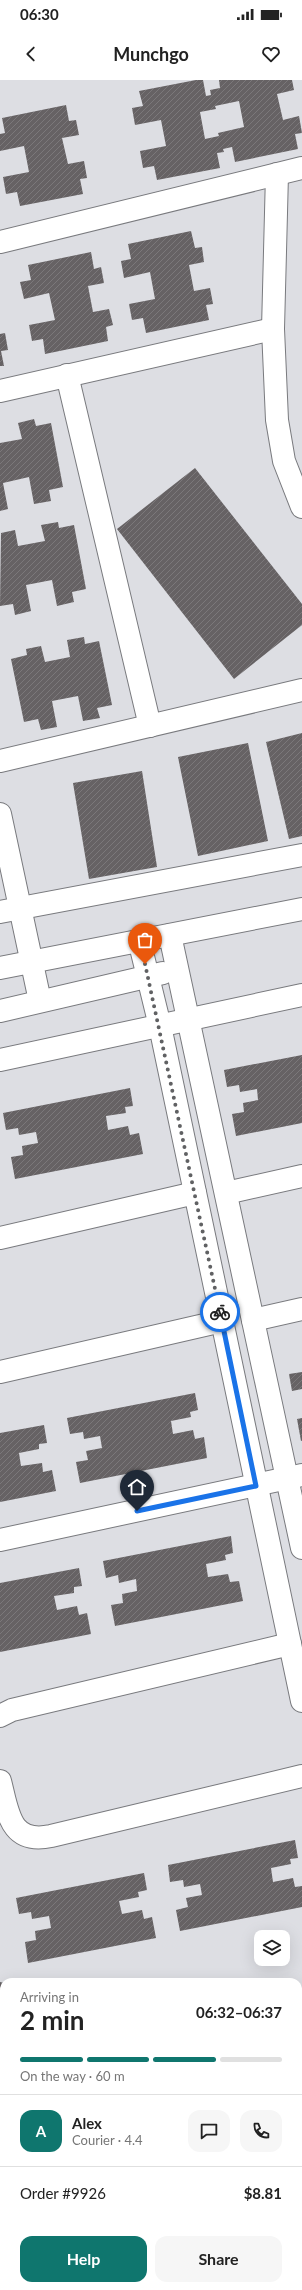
<!DOCTYPE html>
<html lang="en">
<head>
<meta charset="utf-8">
<style>
	:root { --surface:#fff; --page:#f6f6f6; --text:#222; --muted:#767676; --line:#e0e0e0; --accent:#0f766e }
	body { margin:0; font-family:Lato,sans-serif; background:var(--page); color:var(--text); height:100vh; display:flex; flex-direction:column; font-size:15px; white-space:nowrap }
	* { box-sizing:border-box; margin:0 }
	p { font-size:13px; color:var(--muted) }
	.icon { flex:none; width:22px; height:22px; fill:none; stroke:currentColor; stroke-width:2; stroke-linecap:round; stroke-linejoin:round }
	.map { position:relative; flex:1; overflow:hidden }
	.details { position:absolute; left:0px; top:1898px; width:302px; height:312px; display:flex; flex-direction:column; background:var(--surface); border-radius:12px 12px 0 0; box-shadow:0 4px 16px #0002 }
	.details>* { flex:none }
	.controls { position:absolute; left:254px; top:1850px; display:grid; gap:8px }
	.controls a { display:grid; place-items:center; width:36px; height:36px; border-radius:8px; background:var(--surface); box-shadow:0 4px 16px #0002; font-size:20px }
	.pin { position:absolute; display:grid; place-items:center; width:34px; height:34px; color:#fff; margin:-41px -17px; border-radius:50% 50% 50% 0; rotate:-45deg; box-shadow:0 0 4px #0007 }
	.pin .icon { rotate:45deg }
	.courier { position:absolute; display:grid; place-items:center; width:40px; height:40px; margin:-20px; border:3px solid #1a73e8; border-radius:50%; background:#fff; color:#222; box-shadow:0 1px 5px #0007 }
	.overview em { font-style:normal; font-weight:700 }
	.overview div { display:flex; flex-direction:column-reverse }
	.overview { display:flex; align-items:center; justify-content:space-between; height:68px; padding:0 20px }
	h1 { font-size:26px; font-weight:700; line-height:30px }
	.bar { display:grid; grid-template-columns:repeat(4,1fr); gap:6px 4px; align-content:center; height:48px; padding:0 20px }
	.bar i { height:5px; border-radius:3px; background:var(--line) }
	.bar .current { background:var(--accent) }
	.bar p { grid-column:span 4 }
	.line { display:flex; align-items:center; gap:10px; padding:0 20px; border-top:1px solid var(--line) }
	.line div { flex:1 }
	.round { display:grid; place-items:center; flex:none; width:42px; height:42px; border-radius:12px; background:var(--page) }
	.primary-button { display:flex; gap:8px; margin-top:auto; padding:8px 20px }
	.primary-button a { flex:1; height:46px; border-radius:12px; background:var(--accent); color:#fff; font-size:16px; font-weight:700; line-height:46px; text-align:center }
	.primary-button a+a { background:var(--page); color:var(--text) }
	.status { display:flex; justify-content:space-between; align-items:center; height:28px; padding:0 20px; background:var(--surface); direction:ltr }
	.status svg { height:11px; fill:currentColor }
	header { display:flex; justify-content:space-between; align-items:center; height:52px; padding:0 20px; background:var(--surface); font-size:18px; font-weight:700 }
	.map>svg:first-child { display:block }
	.building { fill:url(#building-hatch); fill-rule:evenodd }
	.lines { fill:none; stroke-linecap:round; stroke-linejoin:round }
	.minor-casing { stroke:#797a7e; stroke-width:24 }
	.tertiary-casing { stroke:#797a7e; stroke-width:24 }
	.minor { stroke:#fff; stroke-width:22 }
	.tertiary { stroke:#fff; stroke-width:22 }
	.done { stroke:#606163; stroke-width:4; stroke-dasharray:0 7.2 }
	.route { stroke:#1a73e8; stroke-width:5 }
</style>
</head>
<body>
<div class="status"><b>06:30</b><svg viewBox="0 0 49 12"><path d="M0 12V9h3v3zM5 12V6h3v6zM10 12V3h3v9zM15 12V0h3v12zM26 1h20v11H26zM47 4h2v5h-2z"/></svg></div>
<header><svg class="icon" aria-label="back" viewBox="0 0 24 24"><path d="M15 5l-7 7 7 7"/></svg>Munchgo<svg class="icon" aria-label="heart" viewBox="0 0 24 24"><path d="M12 20l-8-8c-3-5 5-10 8-4 3-6 11-1 8 4z"/></svg></header>
<div class="map">
<svg width="302" height="2210" viewBox="0 0 302 2210">
	<defs>
		<pattern id="building-hatch" width="6" height="6" patternUnits="userSpaceOnUse"><rect width="6" height="6" fill="#666264"/><path d="M-1 1l2-2M0 6l6-6M5 7l2-2" fill="none" stroke="#7b787a"/></pattern>
	</defs>
	<rect width="100%" height="100%" fill="#dddee3"/>
	<g class="building">
		<path d="M 196,0 L 203,0 L 206,16 L 211,15 L 210,10 L 220,8 L 219,0 L 292,0 L 294,10 L 277,14 L 283,40 L 299,36 L 302,53 L 295,54 L 298,69 L 235,82 L 232,67 L 223,69 L 224,72 L 217,73 L 220,88 L 157,100 L 154,86 L 143,88 L 140,71 L 166,66 L 161,40 L 135,45 L 132,28 L 143,26 L 139,11 ZM 239,21 L 244,47 L 218,53 L 219,56 L 205,59 L 200,32 L 216,29 L 215,26 Z"/>
		<path d="M 66,25 L 69,41 L 76,40 L 79,55 L 62,58 L 68,84 L 84,81 L 87,98 L 80,99 L 83,114 L 20,126 L 17,112 L 6,114 L 3,97 L 29,92 L 24,66 L 0,71 L 0,54 L 5,53 L 2,38 Z"/>
		<path d="M 191,151 L 195,168 L 202,167 L 204,182 L 189,185 L 194,211 L 210,208 L 213,224 L 206,225 L 209,240 L 146,253 L 143,238 L 132,240 L 129,224 L 155,219 L 150,192 L 124,198 L 121,181 L 131,179 L 128,164 Z"/>
		<path d="M 91,172 L 94,189 L 101,187 L 104,203 L 88,206 L 93,232 L 109,229 L 113,245 L 106,247 L 108,261 L 45,274 L 43,259 L 32,261 L 29,245 L 55,240 L 49,213 L 24,219 L 20,202 L 31,200 L 28,185 Z"/>
		<path d="M 5,253 L 8,270 L 1,271 L 4,286 L 0,286 L 0,254 Z"/>
		<path d="M 34,339 L 36,346 L 51,343 L 63,407 L 49,410 L 51,421 L 34,424 L 29,397 L 3,403 L 8,429 L 0,431 L 0,363 L 22,359 L 18,343 Z"/>
		<path d="M 195,388 L 302,524 L 302,545 L 234,599 L 117,449 Z"/>
		<path d="M 58,442 L 59,448 L 74,445 L 86,509 L 72,512 L 74,522 L 57,526 L 52,500 L 26,505 L 31,531 L 15,535 L 13,524 L 0,526 L 1,453 L 15,450 L 18,466 L 45,461 L 41,445 Z"/>
		<path d="M 84,557 L 85,564 L 99,561 L 112,625 L 97,628 L 100,638 L 83,641 L 78,616 L 52,621 L 57,647 L 41,650 L 38,639 L 24,642 L 11,579 L 27,575 L 26,569 L 41,566 L 45,582 L 70,577 L 67,560 Z"/>
		<path d="M 302,653 L 302,756 L 289,759 L 266,662 Z"/>
		<path d="M 248,663 L 268,761 L 198,776 L 178,677 Z"/>
		<path d="M 142,691 L 157,787 L 89,799 L 73,703 Z"/>
		<path d="M 302,975 L 302,1043 L 236,1056 L 232,1034 L 244,1032 L 243,1023 L 258,1020 L 257,1009 L 240,1012 L 239,1005 L 227,1007 L 224,990 Z"/>
		<path d="M 130,1008 L 133,1026 L 125,1027 L 126,1033 L 106,1036 L 108,1050 L 128,1046 L 130,1055 L 139,1053 L 143,1074 L 15,1099 L 11,1077 L 23,1075 L 22,1066 L 38,1063 L 36,1052 L 19,1055 L 18,1048 L 6,1050 L 3,1033 Z"/>
		<path d="M 302,1292 L 302,1309 L 292,1311 L 289,1294 Z"/>
		<path d="M 195,1313 L 198,1330 L 190,1332 L 191,1337 L 171,1341 L 173,1354 L 193,1350 L 195,1359 L 204,1357 L 207,1378 L 80,1403 L 76,1382 L 88,1380 L 86,1371 L 102,1368 L 100,1356 L 84,1359 L 83,1352 L 70,1354 L 67,1338 Z"/>
		<path d="M 302,1338 L 302,1361 L 301,1361 L 297,1339 Z"/>
		<path d="M 44,1345 L 47,1363 L 39,1364 L 39,1369 L 19,1373 L 21,1386 L 42,1383 L 43,1392 L 52,1390 L 56,1411 L 0,1422 L 0,1353 Z"/>
		<path d="M 231,1456 L 233,1473 L 225,1475 L 226,1480 L 206,1484 L 208,1497 L 228,1494 L 230,1502 L 239,1501 L 243,1521 L 115,1546 L 111,1525 L 123,1523 L 122,1514 L 137,1511 L 136,1499 L 119,1503 L 118,1495 L 106,1498 L 103,1481 Z"/>
		<path d="M 79,1488 L 82,1506 L 74,1507 L 74,1513 L 54,1516 L 57,1530 L 77,1526 L 79,1535 L 87,1533 L 91,1554 L 0,1572 L 0,1503 Z"/>
		<path d="M 295,1760 L 298,1778 L 290,1779 L 291,1784 L 271,1788 L 273,1802 L 293,1798 L 295,1807 L 302,1806 L 302,1827 L 180,1851 L 176,1830 L 188,1827 L 186,1818 L 202,1815 L 200,1804 L 184,1807 L 183,1800 L 170,1802 L 168,1785 Z"/>
		<path d="M 144,1793 L 147,1810 L 138,1812 L 139,1817 L 119,1821 L 122,1834 L 142,1830 L 144,1839 L 152,1837 L 156,1858 L 28,1883 L 25,1862 L 36,1860 L 35,1851 L 51,1848 L 49,1836 L 32,1839 L 31,1832 L 19,1834 L 16,1818 Z"/>
		<path d="M 0,1902 L 4,1903 L 4,1922 L 0,1926 Z"/>
		<path d="M 302,1938 L 302,2006 L 298,2007 L 298,1939 Z"/>
		<path d="M 4,2048 L 4,2156 L 0,2157 L 0,2049 Z"/>
		<path d="M 24,2206 L 44,2206 L 45,2210 L 25,2210 Z"/>
	</g>
	<g class="lines">
		<defs>
			<g id="minor">
				<path d="M 277,94 L 273,249 L 277,340 L 284,381 L 302,427"/>
				<path d="M 0,162 L 302,88"/>
				<path d="M 67,295 L 150,646"/>
				<path d="M 0,311 L 273,249"/>
				<path d="M 0,681 L 302,610"/>
				<path d="M 0,734 L 40,921"/>
				<path d="M 170,855 L 302,1468"/>
				<path d="M 139,860 L 160,946 L 302,1621"/>
				<path d="M 0,931 L 163,893"/>
				<path d="M 0,980 L 302,915"/>
				<path d="M 226,1113 L 302,1096"/>
				<path d="M 0,1158 L 195,1113"/>
				<path d="M 253,1240 L 302,1229"/>
				<path d="M 0,1292 L 222,1241"/>
				<path d="M 0,1460 L 302,1395"/>
				<path d="M 0,1636 L 12,1630 L 290,1564"/>
				<path d="M 0,1701 C 8,1731 9,1765 51,1756 L 302,1696"/>
				<path d="M 298,2056 L 302,2055"/>
				<path d="M 298,2192 L 302,2191"/>
				<path d="M 117,2206 L 118,2210"/>
				<path d="M 220,2210 L 237,2206"/>
			</g>
			<g id="tertiary">
				<path d="M 0,832 L 302,775"/>
				<path d="M 0,888 L 302,829"/>
			</g>
		</defs>
		<use href="#minor" class="minor-casing"/>
		<use href="#tertiary" class="tertiary-casing"/>
		<use href="#minor" class="minor"/>
		<use href="#tertiary" class="tertiary"/>
	</g>
	<g class="lines">
		<path class="done" d="M 145,884 L 220,1232"/>
		<path class="route" d="M 137,1431 L 256,1406 L 220,1232"/>
	</g>
</svg>
<div class="controls">
<a><svg class="icon" aria-label="layers" viewBox="0 0 24 24"><path d="M12 4l9 5-9 5-9-5zM3 14l9 5 9-5"/></svg></a>
</div>
<div class="pin" style="left:145px;top:884px;background:#ea580c"><svg class="icon" aria-label="bag" viewBox="0 0 24 24"><path d="M5 8h14l-1 12H6zM9 8a3 3 0 0 1 6 0"/></svg></div>
<div class="pin" style="left:137px;top:1431px;background:#1f2937"><svg class="icon" aria-label="home" viewBox="0 0 24 24"><path d="M3 11l9-7 9 7M6 9v11h12V9"/></svg></div>
<div class="courier" style="left:220px;top:1232px"><svg class="icon" aria-label="bike" viewBox="0 0 24 24"><circle cx="6" cy="16" r="4"/><circle cx="18" cy="16" r="4"/><path d="M6 16l4-8h5l3 8M10 8l3 8H6M13 5h3"/></svg></div>
<section class="details">
<div class="overview"><div><h1>2 min</h1><p>Arriving in</p></div><em>06:32–06:37</em></div>
<div class="bar"><i class="current"></i><i class="current"></i><i class="current"></i><i></i><p>On the way · 60 m</p></div>
<div class="line" style="height:72px"><b class="round" style="background:var(--accent);color:#fff">A</b><div><b>Alex</b><p>Courier · 4.4</p></div><a class="round"><svg class="icon" aria-label="chat" viewBox="0 0 24 24"><path d="M4 5h16v11H9l-5 4z"/></svg></a><a class="round"><svg class="icon" aria-label="phone" viewBox="0 0 24 24"><path d="M5 4h4l2 5-3 2q2 4 5 5l2-3 5 2v4C11 20 4 13 5 4z"/></svg></a></div>
<div class="line" style="height:52px"><div>Order #9926</div><b>$8.81</b></div>
<div class="primary-button"><a>Help</a><a>Share</a></div>
</section>
</div>
</body>
</html>
